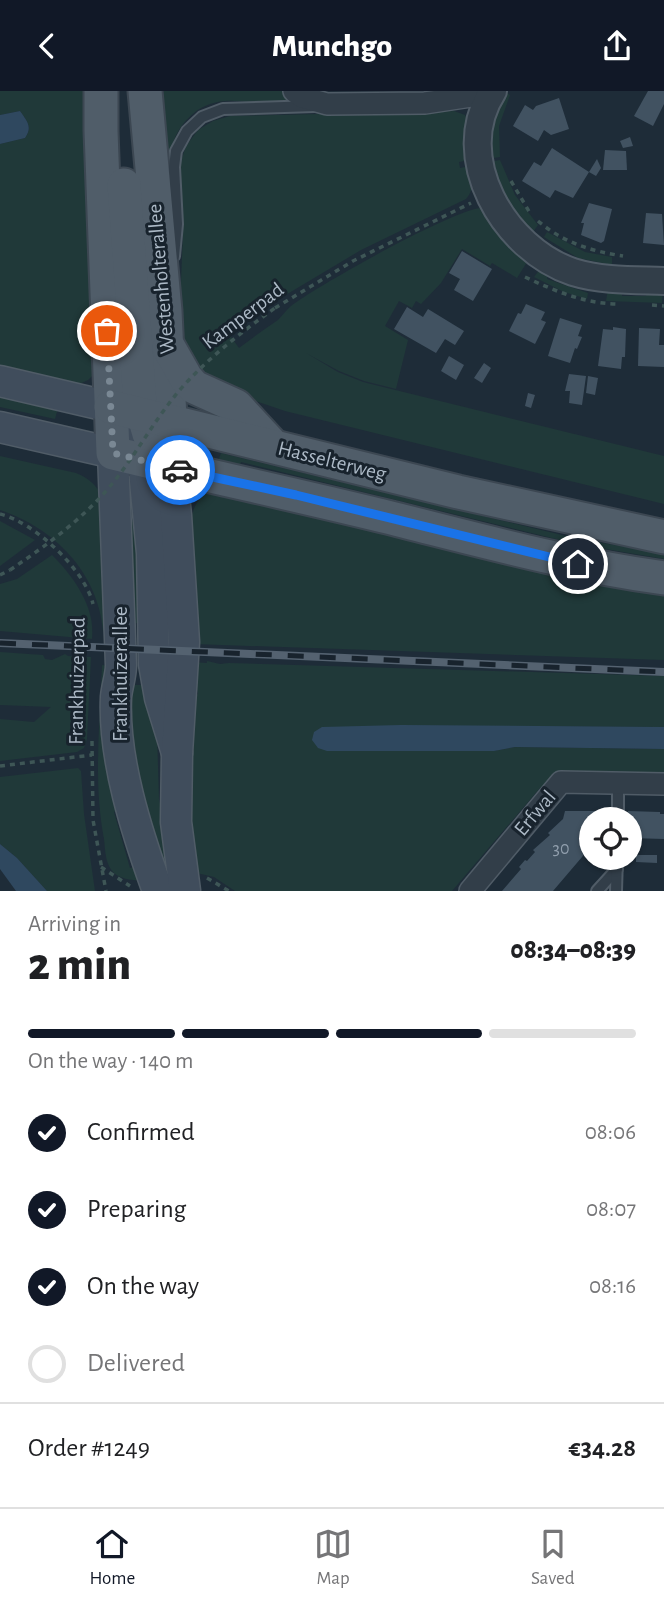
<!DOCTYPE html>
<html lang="en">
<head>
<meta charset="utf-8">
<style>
	:root { --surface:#fff; --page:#f6f6f6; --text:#202124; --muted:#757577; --line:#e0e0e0; --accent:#111827 }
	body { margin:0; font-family:"Alegreya Sans",sans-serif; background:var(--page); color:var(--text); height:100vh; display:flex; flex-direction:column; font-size:26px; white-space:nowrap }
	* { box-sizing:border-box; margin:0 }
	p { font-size:23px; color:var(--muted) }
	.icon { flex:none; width:38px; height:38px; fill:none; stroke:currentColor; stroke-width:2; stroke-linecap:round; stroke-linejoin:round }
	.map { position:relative; height:800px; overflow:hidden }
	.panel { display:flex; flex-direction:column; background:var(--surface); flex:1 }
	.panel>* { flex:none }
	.fabs { position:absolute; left:579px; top:716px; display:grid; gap:14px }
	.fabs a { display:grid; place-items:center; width:63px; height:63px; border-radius:50%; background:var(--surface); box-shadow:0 2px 5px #0004; font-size:35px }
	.pin { position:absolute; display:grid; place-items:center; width:60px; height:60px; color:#fff; margin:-30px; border:4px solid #fff; border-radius:50%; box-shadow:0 2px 7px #0007 }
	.courier { position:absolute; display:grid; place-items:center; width:70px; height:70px; margin:-35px; border:5px solid #1a73e8; border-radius:50%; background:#fff; color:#222; box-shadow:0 2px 9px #0007 }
	.headline em { font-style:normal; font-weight:800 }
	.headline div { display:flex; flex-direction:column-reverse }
	.headline { display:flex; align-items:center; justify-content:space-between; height:119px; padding:0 28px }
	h1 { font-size:46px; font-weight:800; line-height:52px }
	.bar { display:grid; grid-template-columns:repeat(4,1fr); gap:10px 7px; align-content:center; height:84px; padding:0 28px }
	.bar i { height:9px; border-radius:5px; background:var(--line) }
	.bar .on { background:var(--accent) }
	.bar p { grid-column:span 4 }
	.line { display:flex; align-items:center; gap:18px; padding:0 28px; border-top:2px solid var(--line) }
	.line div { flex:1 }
	ol { padding:0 28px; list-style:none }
	li { display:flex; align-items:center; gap:21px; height:77px }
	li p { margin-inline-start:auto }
	li .icon { padding:7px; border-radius:50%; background:var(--accent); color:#fff; stroke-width:4 }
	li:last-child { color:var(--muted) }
	li i { width:38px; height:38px; border:4px solid var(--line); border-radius:50% }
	header { display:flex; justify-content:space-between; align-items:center; height:91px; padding:0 28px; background:var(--accent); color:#fff; font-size:32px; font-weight:800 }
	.dock { display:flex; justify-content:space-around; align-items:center; height:98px; border-top:2px solid var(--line); background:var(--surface); font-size:19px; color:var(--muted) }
	.dock a { display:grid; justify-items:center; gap:4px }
	.dock .on { color:var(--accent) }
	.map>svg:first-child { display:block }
	.green { fill:#203939 }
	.water { fill:#2f485f }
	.building { fill:#415261 }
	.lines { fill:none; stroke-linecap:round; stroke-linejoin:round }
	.service-casing { stroke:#505c67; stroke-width:14 }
	.minor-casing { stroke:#505c67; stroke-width:24 }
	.tertiary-casing { stroke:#505c67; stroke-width:30 }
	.secondary-casing { stroke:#505c67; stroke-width:33 }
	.primary-casing { stroke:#3c4752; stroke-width:37 }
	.path { stroke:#3e5656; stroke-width:3.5; stroke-dasharray:5 5; stroke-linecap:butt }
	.service { stroke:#323e49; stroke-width:10 }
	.minor { stroke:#323e49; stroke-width:21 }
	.tertiary { stroke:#323e49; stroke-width:26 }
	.secondary { stroke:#404d5c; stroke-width:30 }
	.primary { stroke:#505d69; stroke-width:33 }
	.rail-casing { stroke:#546270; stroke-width:8 }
	.rail { stroke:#18232d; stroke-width:5; stroke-dasharray:16; stroke-linecap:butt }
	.path-bridge { stroke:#3e5656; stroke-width:3.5; stroke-dasharray:5 5; stroke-linecap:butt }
	.done { stroke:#7a8894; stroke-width:7; stroke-dasharray:0 12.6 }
	.route { stroke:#1a73e8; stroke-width:9 }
	.labels { text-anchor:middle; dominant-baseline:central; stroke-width:6; stroke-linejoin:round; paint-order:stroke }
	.number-label { font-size:18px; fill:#919fad }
	.street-label { font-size:21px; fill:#acb9c6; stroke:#18232d }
</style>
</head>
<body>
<header><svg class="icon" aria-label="back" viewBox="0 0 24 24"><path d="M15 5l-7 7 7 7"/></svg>Munchgo<svg class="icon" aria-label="share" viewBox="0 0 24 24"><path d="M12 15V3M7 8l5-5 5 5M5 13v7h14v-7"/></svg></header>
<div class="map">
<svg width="664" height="800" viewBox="0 0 664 800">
	<rect width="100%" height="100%" fill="#1e2c38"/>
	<g class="green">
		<path d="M 0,0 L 88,0 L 94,283 L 88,289 L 75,295 L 0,280 L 0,53 L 25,47 C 33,36 27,30 20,20 L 0,24 Z"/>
		<path d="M 164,0 L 284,0 L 298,12 C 279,16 254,11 234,10 C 220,9 205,13 194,22 C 159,50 170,94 173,133 L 160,43 Z"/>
		<path d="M 507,2 L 510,4 L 499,35 L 500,66 L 487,68 L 492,33 Z"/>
		<path d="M 454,20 L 465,24 L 468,31 L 469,69 L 459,71 L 460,77 L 471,75 C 473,88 475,97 466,108 L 361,159 L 284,205 L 269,209 L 226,239 L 239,257 C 252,247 265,238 278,229 C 283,224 286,219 291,215 C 315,196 462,113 485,117 L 529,168 L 517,187 L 492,172 L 490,175 L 462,158 L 441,192 L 421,213 L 416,210 L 412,217 L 399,210 L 385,235 L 408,249 L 396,298 L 364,290 L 339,280 L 306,262 L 338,281 L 363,291 L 664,365 L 664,413 L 285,320 L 223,299 L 202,285 L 179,242 L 183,140 L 180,73 L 186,55 L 198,39 L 213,30 L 230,25 Z"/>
		<path d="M 500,69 L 515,104 L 538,134 L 531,144 L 514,125 L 488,71 Z"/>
		<path d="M 547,141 L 585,161 L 612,166 L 612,174 L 578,167 L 544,146 Z"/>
		<path d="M 541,177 L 549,181 L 547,188 L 588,202 L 587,208 L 564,201 L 534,186 Z"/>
		<path d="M 608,198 L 622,198 L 622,205 L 646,205 L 647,199 L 663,199 L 662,212 L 606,210 Z"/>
		<path d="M 0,299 L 59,313 L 55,328 L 0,316 Z"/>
		<path d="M 221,362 L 570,446 L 664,463 L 664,468 L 576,453 L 241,371 L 239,376 L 216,376 Z"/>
		<path d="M 0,365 L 76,382 C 89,387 96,394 103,406 L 111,540 L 103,540 C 98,481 54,437 0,419 Z"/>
		<path d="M 215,399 L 664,499 L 664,569 L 193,553 L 199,521 L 194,532 L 188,529 C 191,521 196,512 196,503 C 197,470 174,411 215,399 Z"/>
		<path d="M 141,429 L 145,532 L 131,532 L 128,430 Z"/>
		<path d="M 0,430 L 35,449 L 0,475 Z"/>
		<path d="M 52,464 C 73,485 96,516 92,548 L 0,540 L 0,493 L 17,488 Z"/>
		<path d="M 0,561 L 43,564 L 45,568 L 52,569 L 65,563 L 68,565 L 91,566 L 87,648 L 84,657 L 77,661 L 0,670 L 0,628 L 34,631 L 51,616 L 0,614 Z"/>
		<path d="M 207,570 L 220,573 L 229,572 L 664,585 L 664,636 L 364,635 L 494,660 L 515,656 L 664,658 L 664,683 L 604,681 L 551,688 L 540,697 L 452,800 L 235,800 L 214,786 L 188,780 L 194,595 L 196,604 L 198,603 L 192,571 L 207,572 Z"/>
		<path d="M 102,574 L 111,575 L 119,719 L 114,721 L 130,777 L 140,774 L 141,789 C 130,790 114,787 109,775 C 105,767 105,756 104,748 C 93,690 100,633 102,574 Z"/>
		<path d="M 131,594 L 147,594 L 157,643 L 159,708 L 174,779 L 158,782 L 132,653 Z"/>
		<path d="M 78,677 L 81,680 L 84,723 L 95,800 L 47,800 L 17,767 L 0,753 L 0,686 Z"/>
	</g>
	<g class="water">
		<path d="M 20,20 C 27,30 33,36 25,47 L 0,53 L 0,24 Z"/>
		<path d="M 401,634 L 664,636 L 664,658 L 515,656 L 494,660 L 327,660 L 318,657 L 312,649 L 314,641 L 322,636 Z"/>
		<path d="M 0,753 L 17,767 L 47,800 L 16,800 L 0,778 Z"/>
	</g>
	<g class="building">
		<path d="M 648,0 L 664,0 L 664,13 L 653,35 L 634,25 Z"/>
		<path d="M 559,7 L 569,38 L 551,44 L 544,39 L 538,50 L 513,35 L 525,14 L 533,19 L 536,15 Z"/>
		<path d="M 630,46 L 633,55 L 623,57 L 620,50 Z"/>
		<path d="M 552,57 L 589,81 L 573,107 L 555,99 L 550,107 L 522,90 L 534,71 L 541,75 Z"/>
		<path d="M 605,59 L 626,60 L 627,79 L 603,79 Z"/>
		<path d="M 597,68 L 601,77 L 596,85 L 589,81 Z"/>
		<path d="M 589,112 L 612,118 L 604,150 L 601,152 L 581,144 L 584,132 L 581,132 Z"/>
		<path d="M 646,122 L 662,123 L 664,154 L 643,152 Z"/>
		<path d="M 462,160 L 492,178 L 473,210 L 454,199 L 460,188 L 449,182 Z"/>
		<path d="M 526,213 L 545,221 L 541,229 L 546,231 L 535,253 L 509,240 L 518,222 L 521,223 Z"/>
		<path d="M 407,216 L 423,226 L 428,218 L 464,240 L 455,254 L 445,248 L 436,262 L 394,238 Z"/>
		<path d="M 560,227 L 582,234 L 578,245 L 582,246 L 577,258 L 575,257 L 570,272 L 548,265 Z"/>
		<path d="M 613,236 L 626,238 L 625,266 L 622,266 L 621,278 L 598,275 L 603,238 L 613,239 Z"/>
		<path d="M 639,237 L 660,238 L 659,254 L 664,254 L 664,276 L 638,275 Z"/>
		<path d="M 449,265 L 464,274 L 456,289 L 441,280 Z"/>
		<path d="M 484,272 L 491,277 L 482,292 L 474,287 Z"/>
		<path d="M 569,283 L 586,285 L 582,314 L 569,312 L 570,300 L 565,300 Z"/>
		<path d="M 588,285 L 598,287 L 595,304 L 586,302 Z"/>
		<path d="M 528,302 L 535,304 L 531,317 L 525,315 Z"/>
		<path d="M 601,717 L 611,717 L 610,725 L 609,728 L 592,728 L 592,759 L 588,759 L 553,800 L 502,800 L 521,778 L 519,776 L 525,769 L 527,770 L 535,761 L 533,759 L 550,744 L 548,742 L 563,728 L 565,720 L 601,720 Z"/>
		<path d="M 628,720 L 660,721 L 660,723 L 664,723 L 664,748 L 630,747 Z"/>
		<path d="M 636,764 L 657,764 L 657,772 L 636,771 Z"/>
	</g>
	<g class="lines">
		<defs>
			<g id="service">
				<path d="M 174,165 L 177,133 L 174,76 L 176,60 L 187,40 L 202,26 L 223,18 L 315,15"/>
				<path d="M 618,728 L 618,692"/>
				<path d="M 597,800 L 617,778"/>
				<path d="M 616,800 L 617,766"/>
			</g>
			<g id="minor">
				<path d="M 294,0 L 302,6 L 327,13 L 425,12 L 491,2"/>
				<path d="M 470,800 L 561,691 L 664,693"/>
			</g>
			<path id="tertiary" d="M 493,0 C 450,66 504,158 573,181 C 602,190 634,189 664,190"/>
			<g id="secondary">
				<path d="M 0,290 L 111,316 L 132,344 L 143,369 L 152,462 L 154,573 L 160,607 L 177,662"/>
				<path d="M 0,336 L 113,362 L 121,574 C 121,585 117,595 116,606 C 113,668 137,742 158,800"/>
				<path d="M 171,377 L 176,424 L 184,551 L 177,662 L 176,731 L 185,800"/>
			</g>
			<g id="primary">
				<path d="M 101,0 L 101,40 L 113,362 C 203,384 293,403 383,425 C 476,448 569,474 664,487"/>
				<path d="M 145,0 L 165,220 L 171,350"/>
				<path d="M 124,94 L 140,312 L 149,343"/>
				<path d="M 169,257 L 186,287 L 194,296 L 236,315 L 273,355"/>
				<path d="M 111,316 L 458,401 L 664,446"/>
			</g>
		</defs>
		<use href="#service" class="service-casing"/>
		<use href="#minor" class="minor-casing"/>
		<use href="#tertiary" class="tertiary-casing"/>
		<use href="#secondary" class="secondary-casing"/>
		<use href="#primary" class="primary-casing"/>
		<g class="path">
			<path d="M 511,90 L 530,122"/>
			<path d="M 538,130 C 564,152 591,160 623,165"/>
			<path d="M 525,186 C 555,200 583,212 616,213"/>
			<path d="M 652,214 L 664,215"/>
			<path d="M 275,217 L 353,170 L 471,112"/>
			<path d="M 0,423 C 34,431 85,479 93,513"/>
			<path d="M 0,484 L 10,479"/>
			<path d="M 92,650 L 93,729 L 106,800"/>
			<path d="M 0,675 L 92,664"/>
			<path d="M 101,776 L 130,795"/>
			<path d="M 207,787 L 229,800"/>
		</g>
		<use href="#service" class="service"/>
		<use href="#minor" class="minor"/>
		<use href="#tertiary" class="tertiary"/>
		<use href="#secondary" class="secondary"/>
		<use href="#primary" class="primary"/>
		<defs>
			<path id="rail" d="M 0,552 L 664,581"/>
		</defs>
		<use href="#rail" class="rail-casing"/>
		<use href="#rail" class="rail"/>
		<path class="path-bridge" d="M 10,479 C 47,454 84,427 112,393 C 138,361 157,324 185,293 C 212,264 243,240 275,217"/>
	</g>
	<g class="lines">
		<path class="done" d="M 107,240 L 113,362 L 180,379"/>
		<path class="route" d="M 180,379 L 296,404 L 578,473"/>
	</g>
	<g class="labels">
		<g class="number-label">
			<text x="561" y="758">30</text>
		</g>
		<g class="street-label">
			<text transform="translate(161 188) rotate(-95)">Westenholterallee</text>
			<text transform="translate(243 225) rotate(-37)">Kamperpad</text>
			<text transform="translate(332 370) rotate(14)">Hasselterweg</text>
			<text transform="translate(120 583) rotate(-90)">Frankhuizerallee</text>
			<text transform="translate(77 590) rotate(-89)">Frankhuizerpad</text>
			<text transform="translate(535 722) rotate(-50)">Erfwal</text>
		</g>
	</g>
</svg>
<div class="fabs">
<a><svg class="icon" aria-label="locate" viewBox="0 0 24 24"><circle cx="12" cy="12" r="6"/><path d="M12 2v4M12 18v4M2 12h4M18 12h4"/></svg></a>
</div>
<div class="pin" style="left:107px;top:240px;background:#ea580c"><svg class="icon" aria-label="bag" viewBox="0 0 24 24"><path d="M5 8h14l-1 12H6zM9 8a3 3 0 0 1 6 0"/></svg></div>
<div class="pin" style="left:578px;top:473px;background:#1f2937"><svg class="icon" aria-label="home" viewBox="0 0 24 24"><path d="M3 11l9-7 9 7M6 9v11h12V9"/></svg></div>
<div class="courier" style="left:180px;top:379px"><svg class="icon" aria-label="car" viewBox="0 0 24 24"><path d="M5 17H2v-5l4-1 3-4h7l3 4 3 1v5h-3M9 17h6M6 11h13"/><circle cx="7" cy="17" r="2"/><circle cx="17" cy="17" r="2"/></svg></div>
</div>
<section class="panel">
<div class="headline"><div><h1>2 min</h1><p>Arriving in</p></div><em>08:34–08:39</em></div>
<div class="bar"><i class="on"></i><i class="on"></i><i class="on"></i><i></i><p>On the way · 140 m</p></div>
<ol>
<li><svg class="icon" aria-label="check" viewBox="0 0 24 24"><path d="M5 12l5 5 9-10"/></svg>Confirmed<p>08:06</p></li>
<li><svg class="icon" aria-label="check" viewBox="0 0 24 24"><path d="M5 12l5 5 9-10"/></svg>Preparing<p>08:07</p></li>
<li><svg class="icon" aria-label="check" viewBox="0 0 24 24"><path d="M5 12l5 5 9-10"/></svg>On the way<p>08:16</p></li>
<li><i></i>Delivered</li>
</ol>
<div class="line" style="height:91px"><div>Order #1249</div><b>€34.28</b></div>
</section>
<nav class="dock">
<a class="on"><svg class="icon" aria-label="home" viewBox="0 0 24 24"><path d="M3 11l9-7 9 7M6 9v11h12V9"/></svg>Home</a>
<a><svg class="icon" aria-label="map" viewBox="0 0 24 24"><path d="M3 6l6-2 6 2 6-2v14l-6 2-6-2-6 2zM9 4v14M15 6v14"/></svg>Map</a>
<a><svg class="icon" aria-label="saved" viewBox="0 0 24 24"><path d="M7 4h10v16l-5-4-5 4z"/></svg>Saved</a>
</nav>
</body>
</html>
